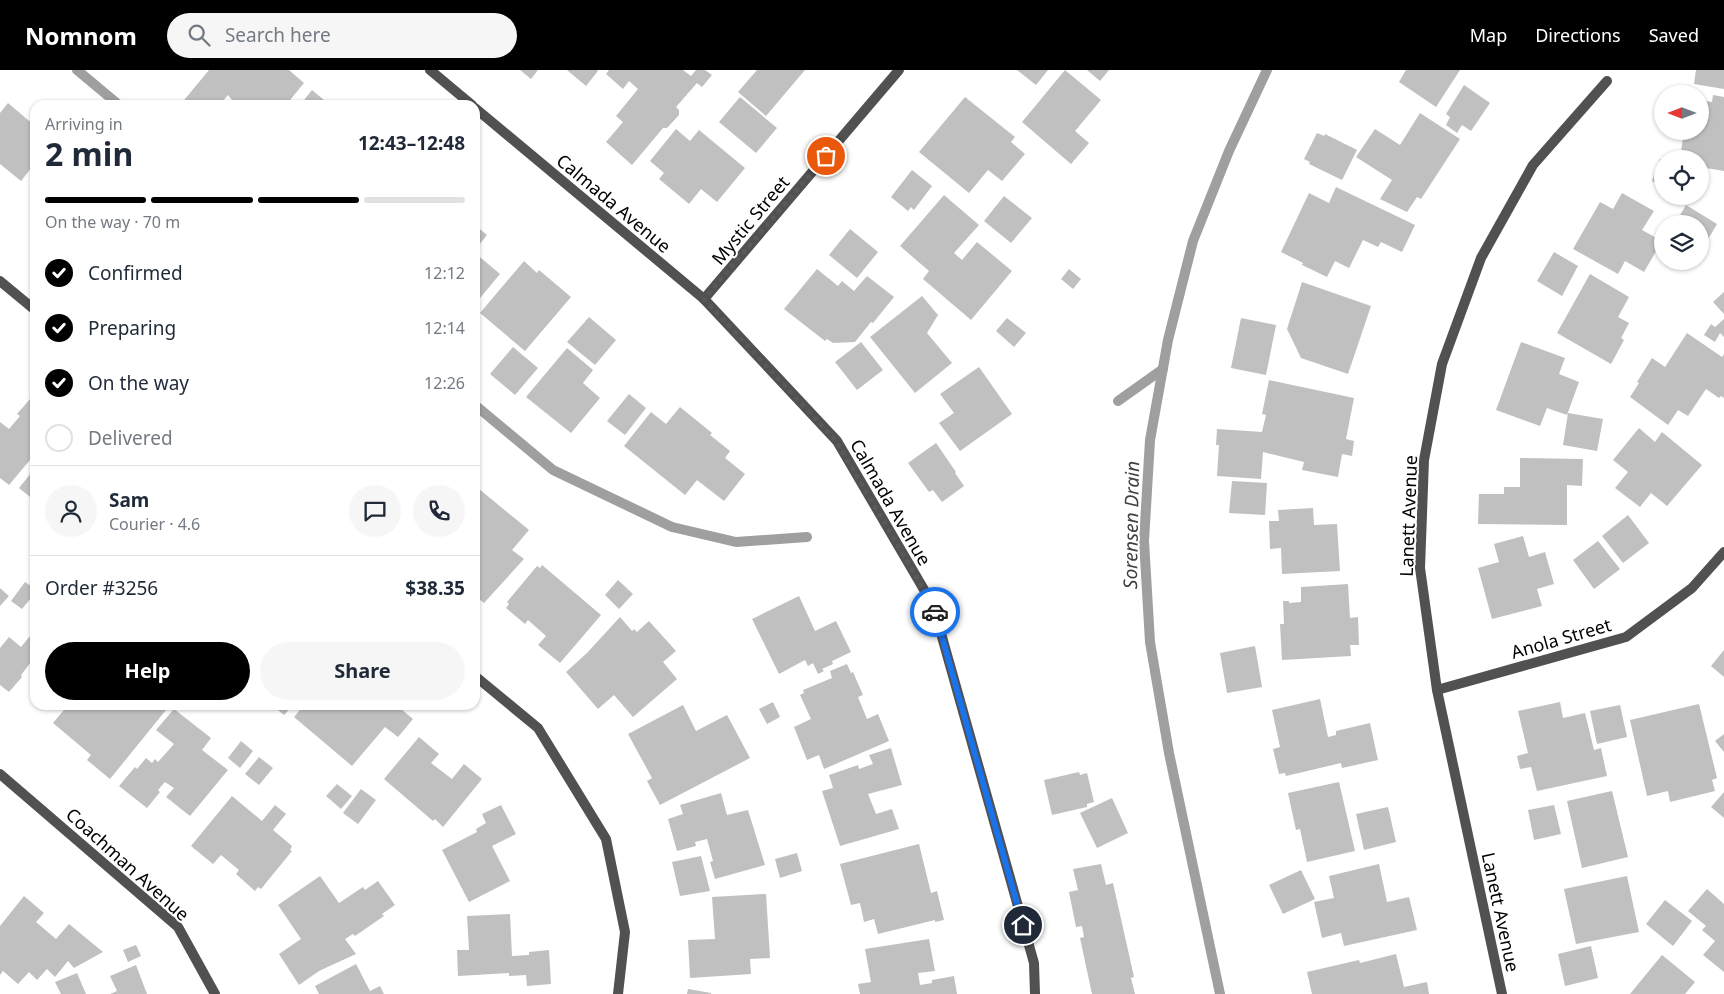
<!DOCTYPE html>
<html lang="en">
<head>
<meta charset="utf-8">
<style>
	:root { --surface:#fff; --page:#f6f6f7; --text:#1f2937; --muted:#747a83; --line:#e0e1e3; --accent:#000 }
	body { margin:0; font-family:"Noto Sans",sans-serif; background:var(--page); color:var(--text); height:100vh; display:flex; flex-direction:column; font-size:19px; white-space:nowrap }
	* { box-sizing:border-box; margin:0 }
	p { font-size:16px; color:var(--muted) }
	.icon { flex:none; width:28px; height:28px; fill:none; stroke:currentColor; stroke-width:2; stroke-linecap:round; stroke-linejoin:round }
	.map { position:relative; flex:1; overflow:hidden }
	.sheet { position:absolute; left:30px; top:30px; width:450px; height:610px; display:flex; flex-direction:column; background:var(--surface); border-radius:15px; box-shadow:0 1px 4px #0004 }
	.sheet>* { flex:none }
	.needle { width:32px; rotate:270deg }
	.buttons { position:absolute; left:1654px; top:15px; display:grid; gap:10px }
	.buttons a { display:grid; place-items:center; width:55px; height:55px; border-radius:50%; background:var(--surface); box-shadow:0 1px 4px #0004; font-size:25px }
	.pin { position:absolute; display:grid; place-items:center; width:42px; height:42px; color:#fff; margin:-21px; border:2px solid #fff; border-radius:50%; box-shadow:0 1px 5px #0007 }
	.courier { position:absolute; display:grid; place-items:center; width:50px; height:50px; margin:-25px; border:4px solid #1a73e8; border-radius:50%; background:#fff; color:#222; box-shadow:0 1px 6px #0007 }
	.headline em { font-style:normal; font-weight:700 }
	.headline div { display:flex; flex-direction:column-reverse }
	.headline { display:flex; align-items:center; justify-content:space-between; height:85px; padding:0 15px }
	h1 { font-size:32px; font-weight:700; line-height:38px }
	.bar { display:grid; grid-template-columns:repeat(4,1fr); gap:8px 5px; align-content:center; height:60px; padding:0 15px }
	.bar i { height:6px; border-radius:4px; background:var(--line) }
	.bar .current { background:var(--accent) }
	.bar p { grid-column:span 4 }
	.line { display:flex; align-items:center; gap:12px; padding:0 15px; border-top:1px solid var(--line) }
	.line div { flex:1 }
	.round { display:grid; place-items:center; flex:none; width:52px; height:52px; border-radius:26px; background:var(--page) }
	ol { padding:0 15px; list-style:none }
	li { display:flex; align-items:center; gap:15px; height:55px }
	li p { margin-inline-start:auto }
	li .icon { padding:5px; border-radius:50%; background:var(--accent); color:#fff; stroke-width:4 }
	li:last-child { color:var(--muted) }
	li i { width:28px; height:28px; border:2px solid var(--line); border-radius:50% }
	.action { display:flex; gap:10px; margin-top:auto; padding:10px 15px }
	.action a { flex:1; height:58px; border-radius:30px; background:var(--accent); color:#fff; font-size:20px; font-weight:700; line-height:58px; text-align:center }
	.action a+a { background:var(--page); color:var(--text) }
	header { display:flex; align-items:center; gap:30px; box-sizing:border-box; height:70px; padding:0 25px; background:var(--accent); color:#fff }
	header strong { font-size:24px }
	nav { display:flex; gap:28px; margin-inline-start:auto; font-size:18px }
	.search { width:350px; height:45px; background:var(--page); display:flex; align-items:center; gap:12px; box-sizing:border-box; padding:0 18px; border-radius:28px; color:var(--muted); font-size:19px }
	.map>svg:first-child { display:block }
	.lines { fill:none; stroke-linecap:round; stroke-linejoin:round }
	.stream { stroke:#9f9f9f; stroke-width:10 }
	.building { fill:#c0c0c0 }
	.minor { stroke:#515151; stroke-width:10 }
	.done { stroke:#595959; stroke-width:5; stroke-dasharray:0 9 }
	.route { stroke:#1a73e8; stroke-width:6 }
	.labels { text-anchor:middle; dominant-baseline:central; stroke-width:4; stroke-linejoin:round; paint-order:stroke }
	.street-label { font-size:18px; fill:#000; stroke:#fff }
	.water-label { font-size:19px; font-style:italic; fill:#404040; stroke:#fff }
</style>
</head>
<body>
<header>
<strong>Nomnom</strong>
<div class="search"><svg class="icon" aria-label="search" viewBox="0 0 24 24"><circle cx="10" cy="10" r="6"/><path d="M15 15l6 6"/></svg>Search here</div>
<nav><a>Map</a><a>Directions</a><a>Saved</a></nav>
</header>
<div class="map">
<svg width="1724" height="924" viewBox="0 0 1724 924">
	<rect width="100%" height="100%" fill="#fff"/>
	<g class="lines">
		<g class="stream">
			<path d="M 77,0 L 119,35"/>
			<path d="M 1118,331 L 1163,299"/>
			<path d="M 475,335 L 553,400 L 672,457 L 736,472 L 807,467"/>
			<path d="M 1220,924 L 1169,683 L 1150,572 L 1144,471 L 1150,370 L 1168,270 L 1193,171 L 1229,81 L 1267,0"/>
		</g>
	</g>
	<g class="building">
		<path d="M 209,0 L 289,0 L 304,13 L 286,35 L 228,35 L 232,30 L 228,25 L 222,32 L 223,34 L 222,35 L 180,35 Z"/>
		<path d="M 520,0 L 538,0 L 531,9 Z"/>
		<path d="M 567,0 L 597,0 L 598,1 L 586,16 Z"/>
		<path d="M 609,0 L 683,0 L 691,6 L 696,0 L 705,0 L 712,5 L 702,17 L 697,13 L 676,37 L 679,40 L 679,45 L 667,58 L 663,58 L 632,95 L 606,72 L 623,52 L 616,46 L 638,19 L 629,11 L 623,19 L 606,4 Z"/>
		<path d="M 757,0 L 805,0 L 766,46 L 738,22 Z"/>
		<path d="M 1017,0 L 1048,0 L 1036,15 Z"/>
		<path d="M 1065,0 L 1101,30 L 1075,61 L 1089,73 L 1071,94 L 1022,52 Z"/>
		<path d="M 1087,0 L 1109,0 L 1100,11 Z"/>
		<path d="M 1406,0 L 1460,0 L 1436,37 L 1399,12 Z"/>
		<path d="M 1696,0 L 1724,0 L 1724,19 L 1694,14 Z"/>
		<path d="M 1464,15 L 1490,33 L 1471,61 L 1462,55 L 1457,63 L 1446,55 L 1450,47 L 1446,44 Z"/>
		<path d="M 312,20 L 330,35 L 300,35 Z"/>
		<path d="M 1713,25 L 1724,27 L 1724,101 L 1700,97 L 1700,89 L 1680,89 L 1684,61 L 1700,61 L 1700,30 L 1712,32 Z"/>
		<path d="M 740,27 L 777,58 L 756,83 L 719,52 Z"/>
		<path d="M 965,27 L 1015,67 L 1011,72 L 1025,84 L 1002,111 L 988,100 L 969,123 L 919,82 Z"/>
		<path d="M 8,33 L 35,56 L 35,93 L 21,111 L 0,94 L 0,43 Z"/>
		<path d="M 1420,43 L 1460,69 L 1421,129 L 1417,127 L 1407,142 L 1380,129 L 1392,110 L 1356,87 L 1375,59 L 1400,75 Z"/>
		<path d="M 676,59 L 690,71 L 699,60 L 745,98 L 717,132 L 701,119 L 689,134 L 659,109 L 664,103 L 650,91 Z"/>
		<path d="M 1317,63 L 1324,66 L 1325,64 L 1357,80 L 1342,110 L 1309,94 L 1310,92 L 1304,89 Z"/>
		<path d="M 1660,89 L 1662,90 L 1662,117 L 1652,111 Z"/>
		<path d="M 912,100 L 932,116 L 914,140 L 911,137 L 908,141 L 891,127 Z"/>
		<path d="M 1336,117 L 1415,155 L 1402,182 L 1381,172 L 1378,177 L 1363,170 L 1349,198 L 1335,191 L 1327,207 L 1302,195 L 1303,193 L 1281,182 L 1309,123 L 1329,133 Z"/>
		<path d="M 1622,123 L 1654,141 L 1642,160 L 1662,171 L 1644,202 L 1625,191 L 1618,204 L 1573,179 L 1600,132 L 1613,139 Z"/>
		<path d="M 944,125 L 979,155 L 954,183 L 962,190 L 977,172 L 1012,201 L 971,250 L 923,209 L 929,201 L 900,176 Z"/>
		<path d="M 1004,126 L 1032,148 L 1011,173 L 984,151 Z"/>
		<path d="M 1686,135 L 1717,154 L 1700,183 L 1700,154 L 1675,154 Z"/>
		<path d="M 475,155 L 487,165 L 475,180 Z"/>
		<path d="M 850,159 L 878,182 L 857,208 L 829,185 Z"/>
		<path d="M 1554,182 L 1578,196 L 1562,226 L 1537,211 Z"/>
		<path d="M 475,183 L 500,204 L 475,234 Z"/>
		<path d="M 524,191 L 537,203 L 539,200 L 571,227 L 525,281 L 480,243 Z"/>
		<path d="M 817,199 L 838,216 L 842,211 L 854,221 L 867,206 L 894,227 L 873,253 L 871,252 L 855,272 L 833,273 L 827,269 L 825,271 L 784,239 Z"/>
		<path d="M 1069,199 L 1081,209 L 1073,219 L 1061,209 Z"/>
		<path d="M 1590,204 L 1629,227 L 1618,247 L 1629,253 L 1621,268 L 1624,270 L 1611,294 L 1557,263 Z"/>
		<path d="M 1302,212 L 1371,236 L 1348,304 L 1301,288 L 1287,259 Z"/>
		<path d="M 1724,222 L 1724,244 L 1713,232 Z"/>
		<path d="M 922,226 L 938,245 L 927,263 L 952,293 L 915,323 L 870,267 Z"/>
		<path d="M 589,247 L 616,270 L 595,295 L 567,272 Z"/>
		<path d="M 1007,248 L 1026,263 L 1014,277 L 996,261 Z"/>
		<path d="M 1241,248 L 1276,255 L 1266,305 L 1231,298 Z"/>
		<path d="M 1724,249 L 1724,267 L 1720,263 L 1715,272 L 1704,265 L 1711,254 L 1715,257 Z"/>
		<path d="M 1687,263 L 1722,287 L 1724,284 L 1724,328 L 1721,326 L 1719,328 L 1706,319 L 1688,346 L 1678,340 L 1668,355 L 1630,327 L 1639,313 L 1637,312 L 1652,288 L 1665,297 Z"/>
		<path d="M 861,272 L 883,300 L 857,320 L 835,292 Z"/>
		<path d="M 1521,272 L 1565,288 L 1559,304 L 1579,312 L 1567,345 L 1547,338 L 1540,356 L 1496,340 Z"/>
		<path d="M 513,277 L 538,298 L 515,325 L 490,304 Z"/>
		<path d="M 567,278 L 593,300 L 583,313 L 600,328 L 571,363 L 526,327 Z"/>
		<path d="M 979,297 L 1012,344 L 960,381 L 939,353 L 954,343 L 940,324 Z"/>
		<path d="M 1269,310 L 1354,328 L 1346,369 L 1354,371 L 1352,386 L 1342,384 L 1338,407 L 1302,400 L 1304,392 L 1263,382 L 1261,409 L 1217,406 L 1219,375 L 1216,375 L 1217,359 L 1262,362 L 1266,345 L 1262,344 Z"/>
		<path d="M 629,324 L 646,338 L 625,365 L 607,351 Z"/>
		<path d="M 30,329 L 35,333 L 35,384 L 9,415 L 0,408 L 0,352 L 9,359 L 20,346 L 17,344 Z"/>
		<path d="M 680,337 L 712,363 L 710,365 L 730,381 L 725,388 L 745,404 L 724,431 L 697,410 L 685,425 L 624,376 L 651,342 L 666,354 Z"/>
		<path d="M 1568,343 L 1603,349 L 1597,381 L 1563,375 Z"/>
		<path d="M 1639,358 L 1655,372 L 1662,362 L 1702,395 L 1667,436 L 1651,423 L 1640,437 L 1615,418 L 1628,402 L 1613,390 Z"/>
		<path d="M 936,373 L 956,402 L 955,403 L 964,416 L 942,432 L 933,420 L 929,422 L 908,393 Z"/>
		<path d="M 1520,388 L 1583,389 L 1582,416 L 1567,415 L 1567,455 L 1478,454 L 1479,424 L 1504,424 L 1504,417 L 1520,417 Z"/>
		<path d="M 35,398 L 35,431 L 19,418 Z"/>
		<path d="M 1232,411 L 1267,413 L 1265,445 L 1229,443 Z"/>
		<path d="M 479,419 L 529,460 L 512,480 L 524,489 L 484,533 L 475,526 L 475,491 L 480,484 L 475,479 L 475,424 Z"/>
		<path d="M 1313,438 L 1314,455 L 1337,454 L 1340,501 L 1282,504 L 1281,478 L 1270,479 L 1269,451 L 1279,451 L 1278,440 Z"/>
		<path d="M 1628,445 L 1649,473 L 1623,493 L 1602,466 Z"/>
		<path d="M 1523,466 L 1529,487 L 1545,482 L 1554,514 L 1537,519 L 1542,536 L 1492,549 L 1478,498 L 1499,492 L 1494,474 Z"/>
		<path d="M 1598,471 L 1620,499 L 1594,519 L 1573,490 Z"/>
		<path d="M 542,495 L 601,545 L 560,593 L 538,575 L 546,566 L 528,550 L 525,554 L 506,538 L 509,534 L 507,532 L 537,496 L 540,498 Z"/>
		<path d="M 618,510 L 633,524 L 619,539 L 605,525 Z"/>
		<path d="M 25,512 L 35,519 L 35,523 L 22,539 L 11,531 Z"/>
		<path d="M 1348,514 L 1350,548 L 1358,547 L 1359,575 L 1350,575 L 1351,586 L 1282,590 L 1280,554 L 1284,554 L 1283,531 L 1289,531 L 1289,533 L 1301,532 L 1301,517 Z"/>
		<path d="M 0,518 L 9,526 L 0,536 Z"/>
		<path d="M 799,526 L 815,561 L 836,551 L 851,582 L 832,591 L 833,594 L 822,599 L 824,601 L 818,604 L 813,593 L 808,596 L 805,590 L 779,604 L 752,549 Z"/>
		<path d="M 620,547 L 632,561 L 634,559 L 637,562 L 649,551 L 676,581 L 663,592 L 677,609 L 633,647 L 614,625 L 598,639 L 566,602 L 587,583 Z"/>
		<path d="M 35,560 L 35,596 L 31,592 L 21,605 L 22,607 L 9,622 L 0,615 L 0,578 L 9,567 L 21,577 Z"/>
		<path d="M 1255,576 L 1262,617 L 1227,623 L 1220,583 Z"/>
		<path d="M 1724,580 L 1724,607 L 1711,596 Z"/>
		<path d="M 847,594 L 851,603 L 853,602 L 863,625 L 858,627 L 867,649 L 878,644 L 889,671 L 824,699 L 819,685 L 807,690 L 794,657 L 811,649 L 800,625 L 804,623 L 803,620 L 832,608 L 830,601 Z"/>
		<path d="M 1320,629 L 1328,667 L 1336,665 L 1336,661 L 1370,653 L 1378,690 L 1342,698 L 1341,693 L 1286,706 L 1285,703 L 1279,704 L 1273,679 L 1280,677 L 1272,640 Z"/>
		<path d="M 773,632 L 780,647 L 767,654 L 759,639 Z"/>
		<path d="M 1560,632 L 1563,648 L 1585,643 L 1594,680 L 1601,678 L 1607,706 L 1537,721 L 1531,697 L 1520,699 L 1517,686 L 1528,683 L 1518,641 Z"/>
		<path d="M 1699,634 L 1717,708 L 1712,710 L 1715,721 L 1670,732 L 1668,721 L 1647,726 L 1630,650 Z"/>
		<path d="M 68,635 L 170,635 L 110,709 L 87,690 L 91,685 L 53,653 Z"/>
		<path d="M 272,635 L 293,635 L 284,645 Z"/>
		<path d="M 304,635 L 393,635 L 395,636 L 396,635 L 413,649 L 398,667 L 385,657 L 352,696 L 294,647 Z"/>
		<path d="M 683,635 L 696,661 L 727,645 L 750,688 L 660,735 L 647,711 L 652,708 L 628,664 Z"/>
		<path d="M 1620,635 L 1627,667 L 1597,674 L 1590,641 Z"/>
		<path d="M 174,639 L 211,668 L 202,680 L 228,700 L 190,746 L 166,727 L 174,718 L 165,712 L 158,720 L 160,722 L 147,738 L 119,716 L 135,697 L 137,699 L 146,688 L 152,693 L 155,689 L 158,692 L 174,674 L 156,660 Z"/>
		<path d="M 1724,664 L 1724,682 L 1715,671 Z"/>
		<path d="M 419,667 L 439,684 L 431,693 L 452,709 L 464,694 L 482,709 L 443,757 L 435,749 L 433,751 L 384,709 Z"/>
		<path d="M 241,671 L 253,681 L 240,698 L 228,688 Z"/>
		<path d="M 891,678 L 902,715 L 868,724 L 876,744 L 892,739 L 899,759 L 840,776 L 822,721 L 833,718 L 829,705 L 858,695 L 859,699 L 873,694 L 869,685 Z"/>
		<path d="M 259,687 L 273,698 L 259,715 L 245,704 Z"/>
		<path d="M 1079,702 L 1080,705 L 1087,703 L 1094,732 L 1087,734 L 1087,737 L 1052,745 L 1044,710 Z"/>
		<path d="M 1339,712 L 1355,781 L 1307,792 L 1300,759 L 1296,760 L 1288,723 Z"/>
		<path d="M 337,714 L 352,726 L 341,739 L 326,726 Z"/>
		<path d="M 361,719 L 376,730 L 358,754 L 343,743 Z"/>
		<path d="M 1612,721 L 1628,787 L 1582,798 L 1567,731 Z"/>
		<path d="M 1724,722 L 1724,748 L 1711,737 Z"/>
		<path d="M 721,723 L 727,745 L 748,740 L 765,795 L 715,809 L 710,792 L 713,791 L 707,769 L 695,772 L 696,776 L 677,781 L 668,749 L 683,744 L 680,735 Z"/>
		<path d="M 232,726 L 262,751 L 275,735 L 286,744 L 273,760 L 292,776 L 290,780 L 292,781 L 261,819 L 258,817 L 255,821 L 236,804 L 239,800 L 221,785 L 213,794 L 191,776 Z"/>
		<path d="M 1112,728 L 1128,763 L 1097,778 L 1080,743 Z"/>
		<path d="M 501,735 L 516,764 L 492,776 L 510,811 L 469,832 L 442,780 L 477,762 L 476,759 L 486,753 L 482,744 Z"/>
		<path d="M 1554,735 L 1561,764 L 1534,770 L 1528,740 Z"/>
		<path d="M 1388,737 L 1396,772 L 1364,780 L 1356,744 Z"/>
		<path d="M 919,774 L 931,823 L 937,821 L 944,850 L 935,852 L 935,850 L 878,864 L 874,849 L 864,852 L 860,833 L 851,835 L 840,794 Z"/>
		<path d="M 797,783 L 802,801 L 780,808 L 775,789 Z"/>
		<path d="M 701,786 L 710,821 L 680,826 L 672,792 Z"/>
		<path d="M 1101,794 L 1106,815 L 1113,813 L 1134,907 L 1131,908 L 1135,924 L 1092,924 L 1080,868 L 1084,867 L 1082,856 L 1076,857 L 1069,822 L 1078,820 L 1073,799 Z"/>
		<path d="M 1379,794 L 1387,832 L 1409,827 L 1417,860 L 1344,876 L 1341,863 L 1322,868 L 1314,832 L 1334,828 L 1329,806 Z"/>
		<path d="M 1301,800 L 1315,829 L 1283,844 L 1269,815 Z"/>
		<path d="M 320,806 L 339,833 L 363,817 L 365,820 L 378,811 L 395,835 L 382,844 L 384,846 L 355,866 L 353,864 L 345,869 L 356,884 L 319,901 L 299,915 L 279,884 L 301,869 L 278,835 Z"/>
		<path d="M 1627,806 L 1639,862 L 1576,874 L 1564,819 Z"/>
		<path d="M 1707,819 L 1724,834 L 1724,902 L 1703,885 L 1715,871 L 1702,860 L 1706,856 L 1688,841 Z"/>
		<path d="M 766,824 L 770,888 L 750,889 L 751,904 L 690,908 L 688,870 L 715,869 L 712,827 Z"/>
		<path d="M 24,826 L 44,843 L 36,852 L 56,869 L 69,854 L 103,882 L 74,898 L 68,891 L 55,907 L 47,899 L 37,910 L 29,902 L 18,914 L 3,901 L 0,905 L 0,856 Z"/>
		<path d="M 1665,830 L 1692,851 L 1673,876 L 1646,854 Z"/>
		<path d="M 510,844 L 512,886 L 529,885 L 529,882 L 549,880 L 551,914 L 527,916 L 526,905 L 509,906 L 509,903 L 458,906 L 457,880 L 469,880 L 467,846 Z"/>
		<path d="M 929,869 L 935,901 L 918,903 L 920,915 L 932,913 L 932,910 L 954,906 L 957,924 L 860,924 L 858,914 L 871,912 L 865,879 Z"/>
		<path d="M 136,875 L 141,886 L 128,892 L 123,880 Z"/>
		<path d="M 1591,876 L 1598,908 L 1565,916 L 1558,884 Z"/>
		<path d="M 1396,884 L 1404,917 L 1427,912 L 1429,924 L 1312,924 L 1307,902 L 1359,890 L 1360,893 Z"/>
		<path d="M 1662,885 L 1695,912 L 1685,924 L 1630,924 Z"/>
		<path d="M 356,894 L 370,921 L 380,916 L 384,924 L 319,924 L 315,916 Z"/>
		<path d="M 136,895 L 147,924 L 110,924 L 117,921 L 110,906 Z"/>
		<path d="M 77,903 L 86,924 L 61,924 L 55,912 Z"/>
		<path d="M 688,919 L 711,923 L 711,924 L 687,924 Z"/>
	</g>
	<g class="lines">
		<g class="minor">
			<path d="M 430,0 L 472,35"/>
			<path d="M 475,38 L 704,229 L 837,371 L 933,535 L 1034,893 L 1035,924"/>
			<path d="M 0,211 L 35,240"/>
			<path d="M 704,229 L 899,0"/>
			<path d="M 475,606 L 538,658 L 606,769 L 625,862 L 618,924"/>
			<path d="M 1437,620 L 1626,567 L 1692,518 L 1724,482"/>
			<path d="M 0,704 L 178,857 L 215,924"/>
			<path d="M 1502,924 L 1437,620 L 1420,498 L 1424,390 L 1442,294 L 1481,188 L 1533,95 L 1607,11"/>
		</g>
	</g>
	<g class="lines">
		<path class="done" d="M 826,86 L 704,229 L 836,371 L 933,535 L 935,542"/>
		<path class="route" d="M 935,542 L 1023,855"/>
	</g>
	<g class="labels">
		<g class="street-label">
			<text transform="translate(614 133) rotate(40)">Calmada Avenue</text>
			<text transform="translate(750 150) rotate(-50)">Mystic Street</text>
			<text transform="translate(891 432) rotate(60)">Calmada Avenue</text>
			<text transform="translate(1408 446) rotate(-88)">Lanett Avenue</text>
			<text transform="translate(1561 568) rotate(-16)">Anola Street</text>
			<text transform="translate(128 794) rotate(42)">Coachman Avenue</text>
			<text transform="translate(1501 842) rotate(78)">Lanett Avenue</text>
		</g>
		<g class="water-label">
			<text transform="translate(1131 455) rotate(-89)">Sorensen Drain</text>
		</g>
	</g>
</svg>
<div class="buttons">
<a><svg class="needle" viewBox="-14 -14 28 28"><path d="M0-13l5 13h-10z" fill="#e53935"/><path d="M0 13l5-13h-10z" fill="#747a83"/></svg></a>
<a><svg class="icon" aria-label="locate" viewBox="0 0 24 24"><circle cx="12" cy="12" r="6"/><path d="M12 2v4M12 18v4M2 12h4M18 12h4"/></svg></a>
<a><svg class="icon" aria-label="layers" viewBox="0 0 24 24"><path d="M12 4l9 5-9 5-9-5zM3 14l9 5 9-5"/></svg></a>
</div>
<div class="pin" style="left:826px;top:86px;background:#ea580c"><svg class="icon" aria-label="bag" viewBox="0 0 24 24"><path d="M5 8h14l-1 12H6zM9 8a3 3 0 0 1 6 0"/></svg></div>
<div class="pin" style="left:1023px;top:855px;background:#1f2937"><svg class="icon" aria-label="home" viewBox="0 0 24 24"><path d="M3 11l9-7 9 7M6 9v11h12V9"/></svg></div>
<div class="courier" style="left:935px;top:542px"><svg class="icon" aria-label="car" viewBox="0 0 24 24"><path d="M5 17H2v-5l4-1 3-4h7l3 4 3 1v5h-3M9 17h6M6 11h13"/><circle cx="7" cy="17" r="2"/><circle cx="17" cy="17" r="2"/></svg></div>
<section class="sheet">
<div class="headline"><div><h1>2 min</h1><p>Arriving in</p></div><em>12:43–12:48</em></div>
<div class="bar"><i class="current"></i><i class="current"></i><i class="current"></i><i></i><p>On the way · 70 m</p></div>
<ol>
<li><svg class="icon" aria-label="check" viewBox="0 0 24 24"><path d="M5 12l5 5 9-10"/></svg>Confirmed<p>12:12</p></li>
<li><svg class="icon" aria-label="check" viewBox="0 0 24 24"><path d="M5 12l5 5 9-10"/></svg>Preparing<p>12:14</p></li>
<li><svg class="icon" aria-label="check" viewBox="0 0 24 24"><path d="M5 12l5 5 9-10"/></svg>On the way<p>12:26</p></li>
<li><i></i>Delivered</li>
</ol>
<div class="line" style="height:90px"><a class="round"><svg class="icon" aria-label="person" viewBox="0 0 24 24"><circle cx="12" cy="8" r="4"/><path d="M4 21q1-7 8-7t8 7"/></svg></a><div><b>Sam</b><p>Courier · 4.6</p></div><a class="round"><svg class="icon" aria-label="chat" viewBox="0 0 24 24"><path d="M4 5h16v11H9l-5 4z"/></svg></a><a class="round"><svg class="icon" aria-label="phone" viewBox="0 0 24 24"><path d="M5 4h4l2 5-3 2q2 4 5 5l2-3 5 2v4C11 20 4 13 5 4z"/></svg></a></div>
<div class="line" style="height:65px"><div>Order #3256</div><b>$38.35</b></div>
<div class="action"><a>Help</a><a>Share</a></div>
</section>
</div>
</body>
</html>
